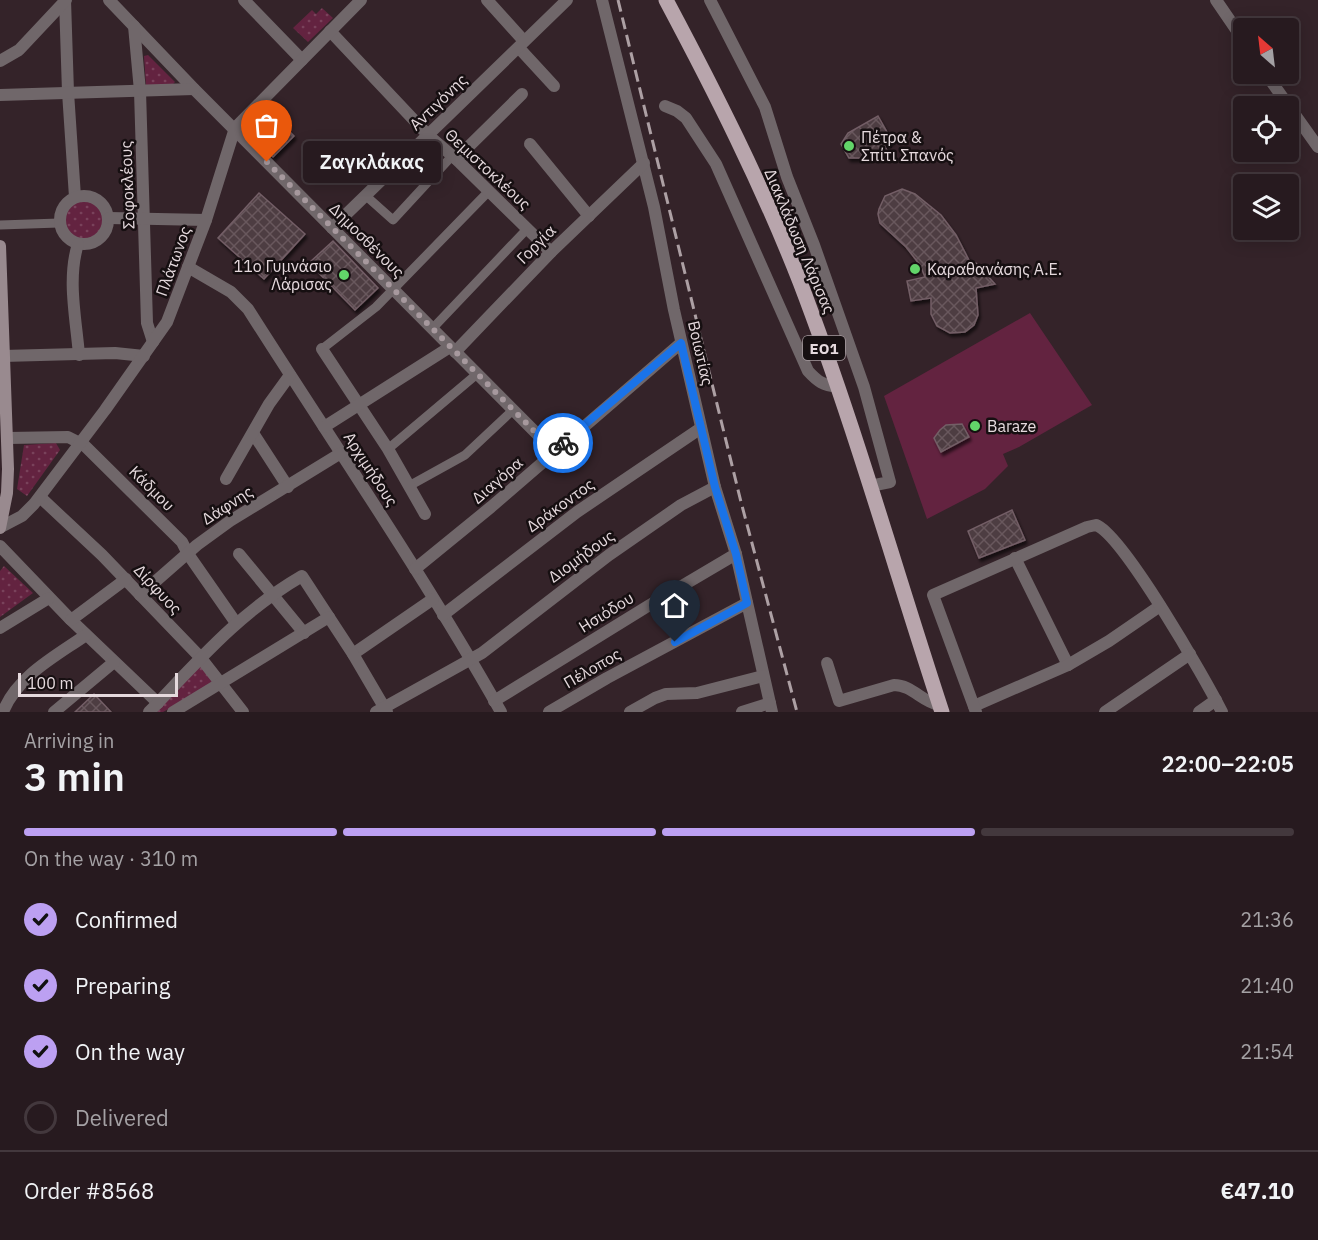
<!DOCTYPE html>
<html lang="en">
<head>
<meta charset="utf-8">
<style>
	:root { --surface:#271a1f; --page:#33272c; --text:#f1f3f6; --muted:#a4a1a4; --line:#43383d; --accent:#bca0f2 }
	body { margin:0; font-family:"IBM Plex Sans",sans-serif; background:var(--page); color:var(--text); height:100vh; display:flex; flex-direction:column; font-size:22px; white-space:nowrap }
	* { box-sizing:border-box; margin:0 }
	p { font-size:20px; color:var(--muted) }
	.icon { flex:none; width:33px; height:33px; fill:none; stroke:currentColor; stroke-width:2; stroke-linecap:round; stroke-linejoin:round }
	.map { position:relative; height:712px; overflow:hidden }
	.side { display:flex; flex-direction:column; background:var(--surface); flex:1 }
	.side>* { flex:none }
	.needle { width:39px; rotate:332deg }
	.buttons { position:absolute; left:1233px; top:18px; display:grid; gap:12px }
	.buttons a { display:grid; place-items:center; width:66px; height:66px; border-radius:6px; background:var(--surface); box-shadow:0 3px 15px #0003,0 0 0 2px var(--line); font-size:30px }
	.scale { position:absolute; left:18px; bottom:15px; width:160px; box-sizing:border-box; padding-left:6px; border:3px solid #e5d9dd; border-top:0; font-size:16px; line-height:21px; white-space:nowrap; color:#e5d9dd; -webkit-text-stroke:4px #160f11; paint-order:stroke }
	.pin { position:absolute; display:grid; place-items:center; width:51px; height:51px; color:#fff; margin:-62px -26px; border-radius:50% 50% 50% 0; rotate:-45deg; box-shadow:0 0 6px #0007 }
	.pin .icon { rotate:45deg }
	.courier { position:absolute; display:grid; place-items:center; width:60px; height:60px; margin:-30px; border:4px solid #1a73e8; border-radius:50%; background:#fff; color:#222; box-shadow:0 2px 8px #0007 }
	.bubble { position:absolute; height:42px; border-radius:6px; background:var(--surface); box-shadow:0 3px 15px #0003,0 0 0 2px var(--line); font-size:20px; font-weight:600; line-height:42px; text-align:center }
	.summary em { font-style:normal; font-weight:600 }
	.summary div { display:flex; flex-direction:column-reverse }
	.summary { display:flex; align-items:center; justify-content:space-between; height:102px; padding:0 24px }
	h1 { font-size:39px; font-weight:600; line-height:45px }
	.bar { display:grid; grid-template-columns:repeat(4,1fr); gap:9px 6px; align-content:center; height:72px; padding:0 24px }
	.bar i { height:8px; border-radius:4px; background:var(--line) }
	.bar .active { background:var(--accent) }
	.bar p { grid-column:span 4 }
	.line { display:flex; align-items:center; gap:15px; padding:0 24px; border-top:2px solid var(--line) }
	.line div { flex:1 }
	ol { padding:0 24px; list-style:none }
	li { display:flex; align-items:center; gap:18px; height:66px }
	li p { margin-inline-start:auto }
	li .icon { padding:6px; border-radius:50%; background:var(--accent); color:#111; stroke-width:4 }
	li:last-child { color:var(--muted) }
	li i { width:33px; height:33px; border:3px solid var(--line); border-radius:50% }
	.map>svg:first-child { display:block }
	.grass { fill:url(#grass-dots) }
	.pitch { fill:#632340 }
	.building { fill:url(#building-cross-hatch); stroke:#735e66; stroke-width:1.5; filter:url(#shadow) }
	.lines { fill:none; stroke-linecap:round; stroke-linejoin:round }
	.pedestrian { stroke:#70676a; stroke-width:9 }
	.minor { stroke:#70676a; stroke-width:12 }
	.secondary { stroke:#998a8f; stroke-width:12 }
	.primary { stroke:#b8a5ac; stroke-width:15 }
	.rail { stroke:#ada0a4; stroke-width:3; stroke-dasharray:12 6; stroke-linecap:butt }
	.done { stroke:#a7999e; stroke-width:6; stroke-dasharray:0 10.8 }
	.route { stroke:#1a73e8; stroke-width:8 }
	.poi-dot { fill:#62d469; stroke:#160f11; stroke-width:2 }
	.labels { text-anchor:middle; dominant-baseline:central; stroke-width:5; stroke-linejoin:round; paint-order:stroke }
	.shield { fill:#160f11; stroke:#a79ca0; stroke-width:1.5 }
	.shield-label { font-size:15px; font-weight:bold; fill:#e5d9dd }
	.street-label { font-size:16px; fill:#e5d9dd; stroke:#160f11 }
	.poi-label { font-size:16px; fill:#e5d9dd; stroke:#160f11; text-anchor:start }
</style>
</head>
<body>
<div class="map">
<svg width="1318" height="712" viewBox="0 0 1318 712">
	<defs>
		<pattern id="grass-dots" width="8" height="8" patternUnits="userSpaceOnUse" patternTransform="scale(1.5)"><rect width="8" height="8" fill="#632340"/><path d="M2 2h.1M6 6h.1" fill="none" stroke="#79425b" stroke-width="1.8" stroke-linecap="round"/></pattern>
		<pattern id="building-cross-hatch" width="8" height="8" patternUnits="userSpaceOnUse" patternTransform="scale(1.5)"><rect width="8" height="8" fill="#4e3c42"/><path d="M0 0l8 8M0 8l8-8" fill="none" stroke="#67585d"/></pattern>
		<filter id="shadow"><feDropShadow dx="2" dy="3.5" stdDeviation="1.5" flood-color="#0009"/></filter>
	</defs>
	<rect width="100%" height="100%" fill="#342329"/>
	<g class="grass">
		<path d="M 322,8 L 333,18 L 308,42 L 293,28 L 312,10 L 316,14 Z"/>
		<path d="M 148,55 L 175,82 L 172,85 L 146,86 L 144,56 Z"/>
		<circle cx="84" cy="220" r="21"/>
		<path d="M 56,443 L 60,450 L 27,496 L 17,489 L 24,445 Z"/>
		<path d="M 4,566 L 33,593 L 0,617 L 0,571 Z"/>
		<path d="M 200,665 L 215,683 L 163,712 L 156,712 Z"/>
	</g>
	<path class="pitch" d="M 1030,313 L 1092,405 L 1019,447 L 1003,454 L 1008,466 L 985,489 L 927,519 L 884,396 Z"/>
	<g class="building">
		<path d="M 266,108 L 294,136 L 273,157 L 246,129 Z"/>
		<path d="M 878,116 L 892,141 L 884,145 L 888,152 L 878,158 L 874,151 L 862,158 L 849,158 L 841,144 L 848,133 Z"/>
		<path d="M 902,189 L 915,194 L 941,215 L 956,235 L 971,264 L 976,263 L 995,284 L 976,288 L 978,315 L 974,325 L 965,332 L 950,333 L 937,326 L 931,314 L 931,298 L 911,301 L 907,281 L 925,277 L 920,265 L 906,247 L 880,223 L 878,214 L 879,209 L 885,196 Z"/>
		<path d="M 259,193 L 305,234 L 264,279 L 218,238 Z"/>
		<path d="M 333,241 L 378,288 L 355,310 L 309,263 Z"/>
		<path d="M 962,424 L 969,437 L 941,452 L 934,438 L 940,430 L 946,425 Z"/>
		<path d="M 1012,510 L 1025,540 L 979,558 L 968,531 Z"/>
		<path d="M 94,694 L 111,712 L 75,712 Z"/>
	</g>
	<g class="lines">
		<g class="pedestrian">
			<path d="M 365,195 L 393,220 L 452,156"/>
			<path d="M 0,225 L 59,223"/>
			<path d="M 432,329 L 527,229"/>
			<path d="M 322,349 L 376,307 L 489,191"/>
			<path d="M 388,449 L 477,374"/>
			<path d="M 409,486 L 465,455 L 513,410"/>
		</g>
		<g class="minor">
			<path d="M 65,0 L 68,92 L 75,197"/>
			<path d="M 109,0 L 194,89 L 554,451"/>
			<path d="M 244,0 L 302,60"/>
			<path d="M 487,0 L 524,41"/>
			<path d="M 602,0 L 654,207 L 674,310 L 715,487 L 736,554 L 772,712"/>
			<path d="M 710,0 L 765,107 L 787,177 L 814,245 L 864,387 L 890,482 L 870,486"/>
			<path d="M 1216,0 L 1244,41"/>
			<path d="M 134,26 L 140,91 L 147,323 L 153,342"/>
			<path d="M 330,31 L 428,135 L 456,159 L 551,252"/>
			<path d="M 519,48 L 554,86"/>
			<path d="M 0,61 L 19,50 L 66,0"/>
			<path d="M 1266,74 L 1318,147"/>
			<path d="M 0,95 L 194,89"/>
			<path d="M 665,106 L 677,111 L 686,118 L 716,164 L 808,371 C 818,382 823,385 838,387"/>
			<path d="M 530,144 L 589,216"/>
			<path d="M 456,159 L 522,94"/>
			<circle cx="84" cy="220" r="24"/>
			<path d="M 109,218 L 206,220"/>
			<path d="M 332,228 L 567,0"/>
			<path d="M 78,244 C 67,279 76,318 79,355"/>
			<path d="M 188,267 L 231,292 L 248,309 C 333,443 423,574 501,712"/>
			<path d="M 322,349 L 388,449 L 425,514"/>
			<path d="M 455,352 L 551,252 L 644,163"/>
			<path d="M 3,356 L 115,353 L 144,356"/>
			<path d="M 324,427 L 450,347"/>
			<path d="M 253,433 L 288,487"/>
			<path d="M 8,438 L 68,437 L 84,445 L 182,542 L 188,554 L 236,623"/>
			<path d="M 226,479 L 269,404 L 290,375"/>
			<path d="M 40,497 L 102,555 L 200,657 L 243,712"/>
			<path d="M 1,527 L 22,516 L 34,504 L 105,410 L 167,322 L 206,220 L 235,128 L 361,0"/>
			<path d="M 0,546 L 71,620 L 158,703"/>
			<path d="M 239,554 L 304,633"/>
			<path d="M 1015,558 L 1068,665"/>
			<path d="M 415,569 L 491,507 L 681,343"/>
			<path d="M 140,595 L 197,545 L 230,521 L 341,453"/>
			<path d="M 443,615 L 577,512 L 701,428"/>
			<path d="M 71,620 L 126,579"/>
			<path d="M 0,628 L 49,598"/>
			<path d="M 353,654 L 433,599"/>
			<path d="M 827,663 L 839,701 L 894,685 C 912,685 922,702 939,705"/>
			<path d="M 494,701 L 648,606 L 736,554"/>
			<path d="M 974,706 L 1068,665 L 1109,641 L 1160,606"/>
			<path d="M 3,712 C 17,676 56,656 86,635"/>
			<path d="M 54,712 L 114,662"/>
			<path d="M 149,712 C 198,661 240,612 302,576 L 353,654 L 387,712"/>
			<path d="M 173,712 L 329,617"/>
			<path d="M 376,712 L 482,653 L 609,555 L 681,505 L 715,487"/>
			<path d="M 549,712 L 607,678 L 747,603"/>
			<path d="M 630,712 L 655,698 L 666,694 L 697,693 L 763,676"/>
			<path d="M 742,712 L 770,703"/>
			<path d="M 976,712 L 933,595 L 1087,527 L 1096,525 C 1123,535 1206,680 1222,712"/>
			<path d="M 1105,712 L 1190,654"/>
			<path d="M 1199,712 L 1216,700"/>
		</g>
		<path class="secondary" d="M 0,246 L 8,469 L 7,493 L 0,528"/>
		<path class="primary" d="M 666,0 C 715,92 762,185 800,282 C 854,423 895,569 942,712"/>
		<path class="rail" d="M 618,0 L 741,502 L 797,712"/>
	</g>
	<g class="lines">
		<path class="done" d="M 267,162 L 554,451 L 563,443"/>
		<path class="route" d="M 563,443 L 681,343 L 715,487 L 736,554 L 747,603 L 675,642"/>
	</g>
	<g class="poi-dot">
		<circle cx="849" cy="146" r="6"/>
		<circle cx="915" cy="269" r="6"/>
		<circle cx="344" cy="275" r="6"/>
		<circle cx="975" cy="426" r="6"/>
	</g>
	<g class="labels">
		<rect class="shield" x="803" y="336" width="42" height="24" rx="4.5"/>
		<g class="shield-label">
			<text x="824" y="348">ΕΟ1</text>
		</g>
		<g class="street-label">
			<text transform="translate(438 102) rotate(-44)">Αντιγόνης</text>
			<text transform="translate(488 169) rotate(43)">Θεμιστοκλέους</text>
			<text transform="translate(127 185) rotate(-92)">Σοφοκλέους</text>
			<text transform="translate(367 240) rotate(45)">Δημοσθένους</text>
			<text transform="translate(800 241) rotate(67)">Διακλάδωση Λάρισας</text>
			<text transform="translate(536 244) rotate(-45)">Γοργία</text>
			<text transform="translate(173 261) rotate(-70)">Πλάτωνος</text>
			<text transform="translate(701 353) rotate(77)">Βοιωτίας</text>
			<text transform="translate(371 469) rotate(57)">Αρχιμήδους</text>
			<text transform="translate(497 480) rotate(-41)">Διαγόρα</text>
			<text transform="translate(152 488) rotate(45)">Κάδμου</text>
			<text transform="translate(227 505) rotate(-33)">Δάφνης</text>
			<text transform="translate(560 505) rotate(-36)">Δράκοντος</text>
			<text transform="translate(581 556) rotate(-36)">Διομήδους</text>
			<text transform="translate(158 589) rotate(47)">Δίρφυος</text>
			<text transform="translate(606 612) rotate(-32)">Ησιόδου</text>
			<text transform="translate(592 668) rotate(-30)">Πέλοπος</text>
		</g>
		<g class="poi-label">
			<text x="861" y="137">Πέτρα &amp;<tspan x="861" dy="18">Σπίτι Σπανός</tspan></text>
			<text x="332" y="266" text-anchor="end">11ο Γυμνάσιο<tspan x="332" dy="18">Λάρισας</tspan></text>
			<text x="927" y="269">Καραθανάσης Α.Ε.</text>
			<text x="987" y="426">Baraze</text>
		</g>
	</g>
</svg>
<div class="buttons">
<a><svg class="needle" viewBox="-14 -14 28 28"><path d="M0-13l5 13h-10z" fill="#e53935"/><path d="M0 13l5-13h-10z" fill="#a4a1a4"/></svg></a>
<a><svg class="icon" aria-label="locate" viewBox="0 0 24 24"><circle cx="12" cy="12" r="6"/><path d="M12 2v4M12 18v4M2 12h4M18 12h4"/></svg></a>
<a><svg class="icon" aria-label="layers" viewBox="0 0 24 24"><path d="M12 4l9 5-9 5-9-5zM3 14l9 5 9-5"/></svg></a>
</div>
<div class="scale">100 m</div>
<div class="pin" style="left:267px;top:162px;background:#ea580c"><svg class="icon" aria-label="bag" viewBox="0 0 24 24"><path d="M5 8h14l-1 12H6zM9 8a3 3 0 0 1 6 0"/></svg></div>
<div class="pin" style="left:675px;top:642px;background:#1f2937"><svg class="icon" aria-label="home" viewBox="0 0 24 24"><path d="M3 11l9-7 9 7M6 9v11h12V9"/></svg></div>
<div class="courier" style="left:563px;top:443px"><svg class="icon" aria-label="bike" viewBox="0 0 24 24"><circle cx="6" cy="16" r="4"/><circle cx="18" cy="16" r="4"/><path d="M6 16l4-8h5l3 8M10 8l3 8H6M13 5h3"/></svg></div>
<div class="bubble" style="left:303px;top:141px;width:138px">Ζαγκλάκας</div>
</div>
<section class="side">
<div class="summary"><div><h1>3 min</h1><p>Arriving in</p></div><em>22:00–22:05</em></div>
<div class="bar"><i class="active"></i><i class="active"></i><i class="active"></i><i></i><p>On the way · 310 m</p></div>
<ol>
<li><svg class="icon" aria-label="check" viewBox="0 0 24 24"><path d="M5 12l5 5 9-10"/></svg>Confirmed<p>21:36</p></li>
<li><svg class="icon" aria-label="check" viewBox="0 0 24 24"><path d="M5 12l5 5 9-10"/></svg>Preparing<p>21:40</p></li>
<li><svg class="icon" aria-label="check" viewBox="0 0 24 24"><path d="M5 12l5 5 9-10"/></svg>On the way<p>21:54</p></li>
<li><i></i>Delivered</li>
</ol>
<div class="line" style="height:78px"><div>Order #8568</div><b>€47.10</b></div>
</section>
</body>
</html>
